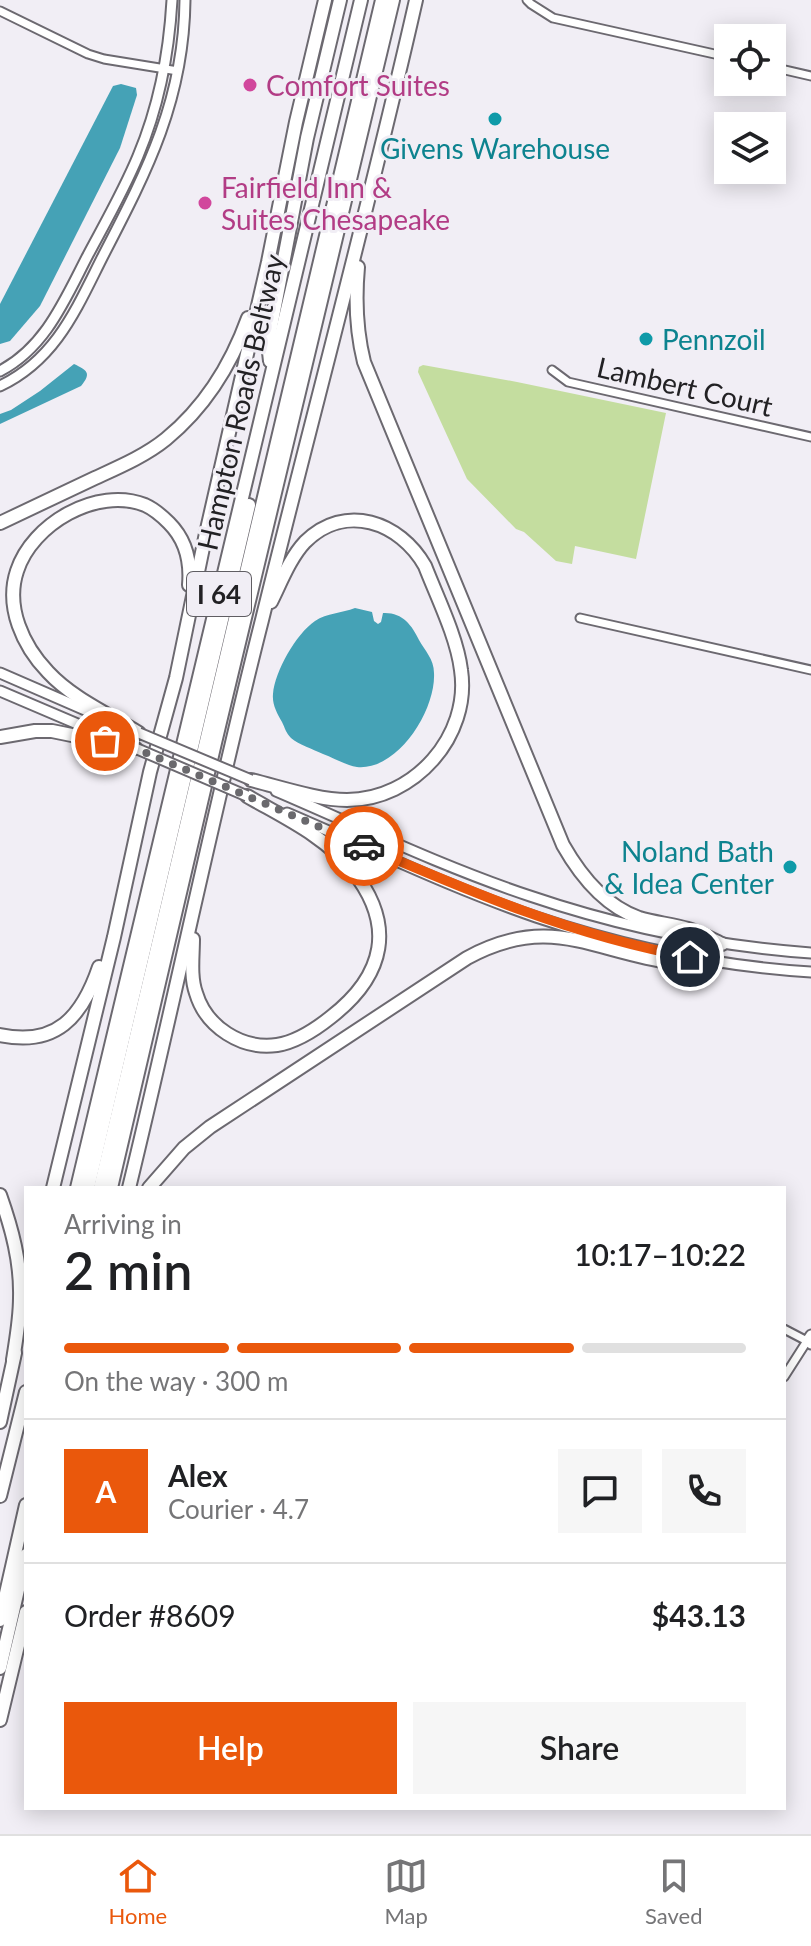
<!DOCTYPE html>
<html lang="en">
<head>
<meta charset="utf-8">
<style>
	:root { --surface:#fff; --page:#f6f6f6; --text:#202124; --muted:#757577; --line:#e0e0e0; --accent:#ea580c }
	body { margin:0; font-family:Lato,sans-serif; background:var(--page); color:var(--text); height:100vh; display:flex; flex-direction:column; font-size:30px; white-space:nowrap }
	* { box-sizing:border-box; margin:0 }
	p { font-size:26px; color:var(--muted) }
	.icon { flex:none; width:44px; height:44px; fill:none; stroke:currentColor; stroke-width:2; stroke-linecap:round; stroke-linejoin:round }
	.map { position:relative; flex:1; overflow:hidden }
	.sheet { position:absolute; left:24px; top:1186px; width:762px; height:624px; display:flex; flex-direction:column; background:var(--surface); border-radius:0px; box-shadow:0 4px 20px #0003 }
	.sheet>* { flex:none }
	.controls { position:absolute; left:714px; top:24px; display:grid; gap:16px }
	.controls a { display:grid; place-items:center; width:72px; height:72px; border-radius:0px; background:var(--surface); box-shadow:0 4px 20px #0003; font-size:40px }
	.pin { position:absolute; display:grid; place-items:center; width:68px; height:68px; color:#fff; margin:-34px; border:4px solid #fff; border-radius:50%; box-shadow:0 2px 8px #0007 }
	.courier { position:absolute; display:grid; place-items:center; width:80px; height:80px; margin:-40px; border:6px solid #ea580c; border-radius:50%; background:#fff; color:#222; box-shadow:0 2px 10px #0007 }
	.head em { font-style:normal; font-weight:600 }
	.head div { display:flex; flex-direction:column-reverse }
	.head { display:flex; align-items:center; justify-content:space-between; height:136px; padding:0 40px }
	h1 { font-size:52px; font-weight:600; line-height:60px }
	.bar { display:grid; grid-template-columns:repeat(4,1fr); gap:12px 8px; align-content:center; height:96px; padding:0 40px }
	.bar i { height:10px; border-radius:6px; background:var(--line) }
	.bar .on { background:var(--accent) }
	.bar p { grid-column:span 4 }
	.line { display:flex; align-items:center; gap:20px; padding:0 40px; border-top:2px solid var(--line) }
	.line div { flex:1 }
	.round { display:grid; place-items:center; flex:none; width:84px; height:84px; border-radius:0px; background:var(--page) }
	.cta { display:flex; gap:16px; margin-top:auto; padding:16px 40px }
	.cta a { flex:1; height:92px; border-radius:0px; background:var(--accent); color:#fff; font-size:32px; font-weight:600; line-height:92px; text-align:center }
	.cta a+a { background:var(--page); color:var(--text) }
	.tabs { display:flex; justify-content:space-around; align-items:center; height:112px; border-top:2px solid var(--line); background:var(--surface); font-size:22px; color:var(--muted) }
	.tabs a { display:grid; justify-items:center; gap:4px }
	.tabs .on { color:var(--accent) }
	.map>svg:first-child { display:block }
	.green { fill:#c4dd9f }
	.water { fill:#45a2b6 }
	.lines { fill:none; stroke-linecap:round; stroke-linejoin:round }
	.street-casing { stroke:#6c6970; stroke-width:11 }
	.secondary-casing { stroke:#6c6970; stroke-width:13 }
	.highway-casing { stroke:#6c6970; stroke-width:16 }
	.street { stroke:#fff; stroke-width:7 }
	.secondary { stroke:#fff; stroke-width:9 }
	.highway { stroke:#fff; stroke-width:12 }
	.secondary-bridge-casing { stroke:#6c6970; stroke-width:13; stroke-linecap:butt }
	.secondary-bridge { stroke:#fff; stroke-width:9 }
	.done { stroke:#6a696d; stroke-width:8; stroke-dasharray:0 14.4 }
	.route { stroke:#ea580c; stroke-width:10 }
	.hotel-dot { fill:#d1479c; stroke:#f1eef5; stroke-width:3 }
	.culture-dot { fill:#0f9aa8; stroke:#f1eef5; stroke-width:3 }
	.labels { text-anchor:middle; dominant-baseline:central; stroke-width:6; stroke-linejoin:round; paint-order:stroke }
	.shield { fill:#f1eef5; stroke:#605e63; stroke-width:2 }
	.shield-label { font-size:26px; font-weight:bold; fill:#222124 }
	.hotel-label { font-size:28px; fill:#b23c85; stroke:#f1eef5; text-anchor:start }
	.culture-label { font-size:28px; fill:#0d838f; stroke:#f1eef5 }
	.street-label { font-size:28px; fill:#222124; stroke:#f1eef5 }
</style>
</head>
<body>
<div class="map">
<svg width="811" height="1834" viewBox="0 0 811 1834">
	<rect width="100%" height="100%" fill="#f1eef5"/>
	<path class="green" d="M 423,365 L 517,382 L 666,413 L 636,559 L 575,546 L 572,564 L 556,561 L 524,532 L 516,529 L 467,479 L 418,372 L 419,367 Z"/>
	<g class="water">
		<path d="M 121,84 L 136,88 L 137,95 L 120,148 L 40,306 L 10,341 L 0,344 L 0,304 L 113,86 Z"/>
		<path d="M 74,364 C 87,370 92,373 81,386 L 0,424 L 0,414 L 11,410 L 40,391 Z"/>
		<path d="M 355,608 L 372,612 L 374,621 L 378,624 L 381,622 L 383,613 C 402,612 412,625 419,640 C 425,651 434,659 434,673 C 436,710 398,771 357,767 C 345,765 334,758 323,754 C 313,749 299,745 291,738 C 286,733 285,728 282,722 C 277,713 272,705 273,694 C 275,671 296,634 315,621 C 327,613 342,613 355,608 Z"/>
	</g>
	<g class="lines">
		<defs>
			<g id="street">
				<path d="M 527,0 L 531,4 L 553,18 L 728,57"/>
				<path d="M 0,11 L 88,54 L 104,59 L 178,71"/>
				<path d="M 772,67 L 811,76"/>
				<path d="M 552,370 L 568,382 L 811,437"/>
				<path d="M 580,618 L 811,670"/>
				<path d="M 784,1329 L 807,1341 L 784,1377"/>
			</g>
			<g id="secondary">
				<path d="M 0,371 C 46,347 65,299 88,255 C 105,223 124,190 138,156 C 159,106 169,54 172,0"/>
				<path d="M 0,386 C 57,359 77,307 104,254 C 148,169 184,99 185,0"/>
				<path d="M 0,673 L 99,716"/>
				<path d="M 0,691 L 115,740"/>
				<path d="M 276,791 C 360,827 443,867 530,896 C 621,927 715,946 811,953"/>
				<path d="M 287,813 C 369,848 451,888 536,917 C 625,947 717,966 811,972"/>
				<path d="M 811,1335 L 807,1341 L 811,1344"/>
			</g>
			<g id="highway">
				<path d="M 358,267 C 355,300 356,330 364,362 L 563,845 C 580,875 605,906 639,918 C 655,923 672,924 688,929 C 699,932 711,939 722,944"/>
				<path d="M 270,361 L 268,343 L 307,138 L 340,0"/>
				<path d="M 0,523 C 32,508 64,493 95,478 C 119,467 145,456 166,439 C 205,407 231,365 248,318"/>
				<path d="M 139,733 C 108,714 72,698 48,672 C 23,646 5,607 17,571 C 32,524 97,486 145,505 C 154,509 162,516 169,523 C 186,540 191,562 189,585"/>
				<path d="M 0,737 L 35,731 L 52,731 L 135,748"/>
				<path d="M 251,780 C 280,787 318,800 347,800 C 414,800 471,736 461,670 C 457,637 437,597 425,566 C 400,522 345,502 305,542 C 290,558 281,582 271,602"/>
				<path d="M 193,939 C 193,956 190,976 196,993 C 206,1027 242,1050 277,1045 C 296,1042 316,1029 331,1017 C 385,975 396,925 352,870 C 325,836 283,817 247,796"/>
				<path d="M 0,1035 C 56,1047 82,1017 99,967"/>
				<path d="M 53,1188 L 114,937 L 150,772 L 176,678 L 205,538 L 268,262 L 296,122 L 325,0"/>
				<path d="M 77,1188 L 361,0"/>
				<path d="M 88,1188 L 249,505"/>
				<path d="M 100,1188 L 382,0"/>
				<path d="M 111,1188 L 215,743 L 393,0"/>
				<path d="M 129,1188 C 175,999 214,808 262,620 C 313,413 369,208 416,0"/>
				<path d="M 149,1188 L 184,1148 L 210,1127 L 467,958 C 550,913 591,951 674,963 C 688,965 703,963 717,962"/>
				<path d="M 0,1195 C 12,1229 21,1262 20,1298 C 20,1319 16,1340 13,1360"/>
				<path d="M 0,1422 L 15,1353"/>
				<path d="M 0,1496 L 26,1392"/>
				<path d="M 0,1620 L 26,1505"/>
				<path d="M 0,1668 L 26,1555"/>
				<path d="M 0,1720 L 26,1612"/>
			</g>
		</defs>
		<use href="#street" class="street-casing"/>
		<use href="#secondary" class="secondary-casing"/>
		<use href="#highway" class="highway-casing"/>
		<use href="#street" class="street"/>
		<use href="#secondary" class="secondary"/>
		<use href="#highway" class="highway"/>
		<defs>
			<g id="secondary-bridge">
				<path d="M 139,733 L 251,780"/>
				<path d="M 135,748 L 247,796"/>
			</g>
		</defs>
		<use href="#secondary-bridge" class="secondary-bridge-casing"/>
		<use href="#secondary-bridge" class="secondary-bridge"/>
	</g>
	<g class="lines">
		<path class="done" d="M 105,741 L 135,748 L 364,846"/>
		<path class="route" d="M 364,846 C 471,892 574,936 690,957"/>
	</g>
	<g class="hotel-dot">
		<circle cx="250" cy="85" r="8"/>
		<circle cx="205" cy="203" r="8"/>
	</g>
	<g class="culture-dot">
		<circle cx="495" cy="119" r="8"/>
		<circle cx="646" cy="339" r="8"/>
		<circle cx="790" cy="867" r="8"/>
	</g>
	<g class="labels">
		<rect class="shield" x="187" y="572" width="64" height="44" rx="6"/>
		<g class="shield-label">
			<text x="219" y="594">I 64</text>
		</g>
		<g class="hotel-label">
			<text x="266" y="85">Comfort Suites</text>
			<text x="221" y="187">Fairfield Inn &amp;<tspan x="221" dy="32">Suites Chesapeake</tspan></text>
		</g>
		<g class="culture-label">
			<text x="495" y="148">Givens Warehouse</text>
			<text x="662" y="339" text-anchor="start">Pennzoil</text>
			<text x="774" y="851" text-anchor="end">Noland Bath<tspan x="774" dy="32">&amp; Idea Center</tspan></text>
		</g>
		<g class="street-label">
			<text transform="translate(685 386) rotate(13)">Lambert Court</text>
			<text transform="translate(240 402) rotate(-77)">Hampton Roads Beltway</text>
		</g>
	</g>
</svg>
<div class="controls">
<a><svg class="icon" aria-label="locate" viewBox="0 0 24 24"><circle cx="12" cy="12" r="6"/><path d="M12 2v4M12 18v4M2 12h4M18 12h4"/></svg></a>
<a><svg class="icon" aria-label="layers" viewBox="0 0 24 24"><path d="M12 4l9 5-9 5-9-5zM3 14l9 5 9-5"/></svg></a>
</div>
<div class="pin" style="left:105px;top:741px;background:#ea580c"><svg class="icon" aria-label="bag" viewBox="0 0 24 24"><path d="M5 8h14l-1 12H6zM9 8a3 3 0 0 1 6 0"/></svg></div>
<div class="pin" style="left:690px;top:957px;background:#1f2937"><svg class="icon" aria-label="home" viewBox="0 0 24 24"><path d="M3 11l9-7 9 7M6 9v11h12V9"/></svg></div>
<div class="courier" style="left:364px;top:846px"><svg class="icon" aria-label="car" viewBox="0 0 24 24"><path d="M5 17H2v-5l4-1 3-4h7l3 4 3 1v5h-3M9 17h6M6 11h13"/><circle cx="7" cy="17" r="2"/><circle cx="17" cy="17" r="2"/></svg></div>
<section class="sheet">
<div class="head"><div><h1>2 min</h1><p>Arriving in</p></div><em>10:17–10:22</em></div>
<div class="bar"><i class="on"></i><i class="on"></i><i class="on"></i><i></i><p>On the way · 300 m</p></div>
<div class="line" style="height:144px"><b class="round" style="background:var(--accent);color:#fff">A</b><div><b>Alex</b><p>Courier · 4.7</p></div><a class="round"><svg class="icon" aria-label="chat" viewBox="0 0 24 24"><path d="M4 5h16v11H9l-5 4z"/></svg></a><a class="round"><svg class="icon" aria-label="phone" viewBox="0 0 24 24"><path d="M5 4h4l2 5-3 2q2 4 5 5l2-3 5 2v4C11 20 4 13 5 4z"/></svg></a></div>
<div class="line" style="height:104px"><div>Order #8609</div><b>$43.13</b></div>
<div class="cta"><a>Help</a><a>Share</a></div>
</section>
</div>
<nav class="tabs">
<a class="on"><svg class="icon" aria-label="home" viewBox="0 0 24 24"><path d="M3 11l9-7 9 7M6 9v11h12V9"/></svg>Home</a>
<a><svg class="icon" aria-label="map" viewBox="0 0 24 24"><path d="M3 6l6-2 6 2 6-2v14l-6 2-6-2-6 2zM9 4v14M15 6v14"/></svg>Map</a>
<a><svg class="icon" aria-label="saved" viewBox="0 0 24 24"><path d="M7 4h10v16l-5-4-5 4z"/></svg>Saved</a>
</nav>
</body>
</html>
